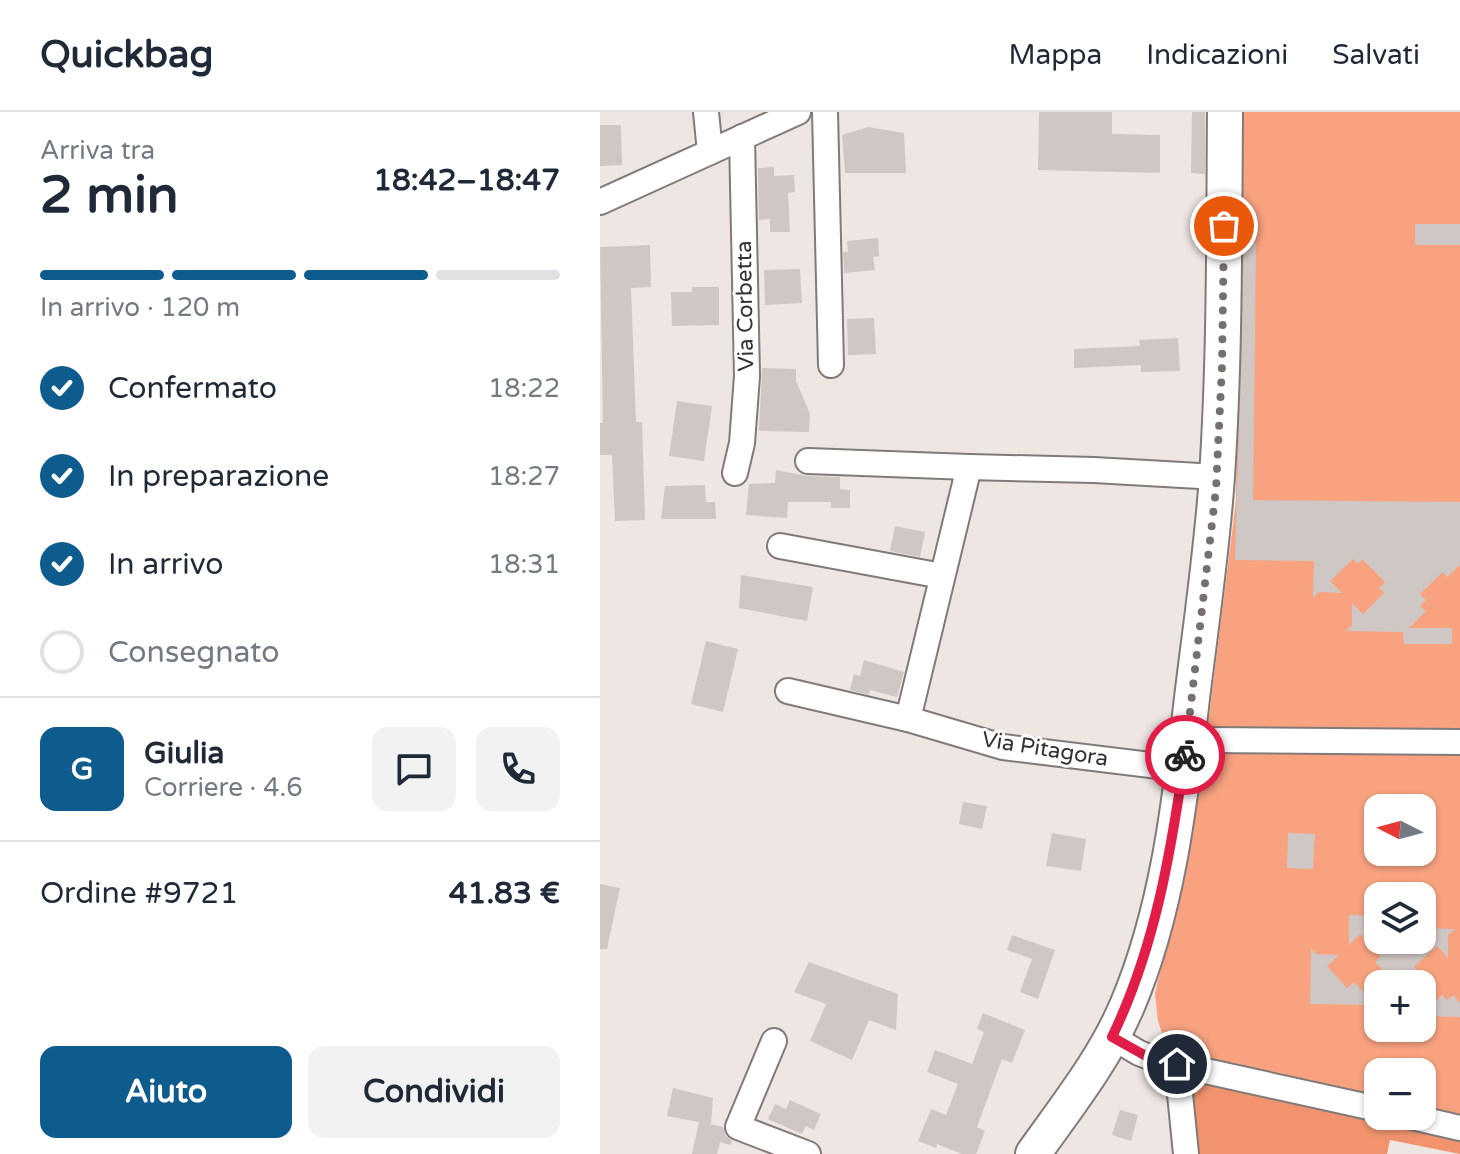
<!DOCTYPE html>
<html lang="it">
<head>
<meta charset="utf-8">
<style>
	:root { --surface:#fff; --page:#f2f2f3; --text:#1f2937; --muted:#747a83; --line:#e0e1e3; --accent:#0e5b8e }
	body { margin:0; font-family:"Varela Round",sans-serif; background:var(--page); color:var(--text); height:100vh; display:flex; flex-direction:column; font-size:30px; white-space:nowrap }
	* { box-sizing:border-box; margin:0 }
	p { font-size:26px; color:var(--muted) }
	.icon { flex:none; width:44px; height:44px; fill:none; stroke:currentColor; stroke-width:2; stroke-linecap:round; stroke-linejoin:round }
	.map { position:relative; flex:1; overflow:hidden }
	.drawer { display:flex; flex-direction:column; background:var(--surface); width:600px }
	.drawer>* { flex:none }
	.needle { width:52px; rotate:276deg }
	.controls { position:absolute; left:764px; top:682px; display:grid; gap:16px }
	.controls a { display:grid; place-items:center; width:72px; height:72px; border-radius:16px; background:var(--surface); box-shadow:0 2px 6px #0004; font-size:40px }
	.pin { position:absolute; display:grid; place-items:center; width:68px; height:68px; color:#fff; margin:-34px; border:4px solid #fff; border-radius:50%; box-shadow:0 2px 8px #0007 }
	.courier { position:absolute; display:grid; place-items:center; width:80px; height:80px; margin:-40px; border:6px solid #e11d48; border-radius:50%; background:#fff; color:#222; box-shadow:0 2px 10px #0007 }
	.summary em { font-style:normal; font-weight:800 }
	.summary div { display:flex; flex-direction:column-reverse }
	.summary { display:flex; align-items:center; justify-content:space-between; height:136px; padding:0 40px }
	h1 { font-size:52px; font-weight:800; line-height:60px }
	.bar { display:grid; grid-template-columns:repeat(4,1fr); gap:12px 8px; align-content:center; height:96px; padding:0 40px }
	.bar i { height:10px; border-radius:6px; background:var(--line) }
	.bar .on { background:var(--accent) }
	.bar p { grid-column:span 4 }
	.line { display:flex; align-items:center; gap:20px; padding:0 40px; border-top:2px solid var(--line) }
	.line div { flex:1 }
	.round { display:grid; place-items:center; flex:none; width:84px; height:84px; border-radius:16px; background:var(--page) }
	ol { padding:0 40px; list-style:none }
	li { display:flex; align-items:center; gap:24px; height:88px }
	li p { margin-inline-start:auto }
	li .icon { padding:8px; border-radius:50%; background:var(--accent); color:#fff; stroke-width:4 }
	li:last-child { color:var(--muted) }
	li i { width:44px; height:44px; border:4px solid var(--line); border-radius:50% }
	.button { display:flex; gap:16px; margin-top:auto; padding:16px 40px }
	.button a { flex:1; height:92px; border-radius:16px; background:var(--accent); color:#fff; font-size:32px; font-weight:800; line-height:92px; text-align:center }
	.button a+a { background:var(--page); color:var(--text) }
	header { display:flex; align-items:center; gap:48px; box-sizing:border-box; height:112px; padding:0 40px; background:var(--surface); border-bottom:2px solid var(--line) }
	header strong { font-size:38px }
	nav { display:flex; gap:44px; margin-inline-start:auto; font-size:28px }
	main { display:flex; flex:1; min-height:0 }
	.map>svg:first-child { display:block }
	.green { fill:#f8a27f; fill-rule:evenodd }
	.forest { fill:#f1946e }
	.building { fill:#cfc7c4 }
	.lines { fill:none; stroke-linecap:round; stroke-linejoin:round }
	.street-casing { stroke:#817a78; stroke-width:28 }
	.secondary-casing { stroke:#817a78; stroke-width:38 }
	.street { stroke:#fff; stroke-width:24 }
	.secondary { stroke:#fff; stroke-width:34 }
	.done { stroke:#75706e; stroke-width:8; stroke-dasharray:0 14.4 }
	.route { stroke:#e11d48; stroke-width:10 }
	.labels { text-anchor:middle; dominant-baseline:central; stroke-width:6; stroke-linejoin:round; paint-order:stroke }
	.street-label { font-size:22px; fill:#34312f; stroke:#fff }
</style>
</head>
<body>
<header>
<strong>Quickbag</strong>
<nav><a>Mappa</a><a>Indicazioni</a><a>Salvati</a></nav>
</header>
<main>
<section class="drawer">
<div class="summary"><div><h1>2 min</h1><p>Arriva tra</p></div><em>18:42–18:47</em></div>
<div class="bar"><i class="on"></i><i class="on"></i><i class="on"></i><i></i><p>In arrivo · 120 m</p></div>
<ol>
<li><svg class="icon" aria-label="check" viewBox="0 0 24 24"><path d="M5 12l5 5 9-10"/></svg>Confermato<p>18:22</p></li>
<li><svg class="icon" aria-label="check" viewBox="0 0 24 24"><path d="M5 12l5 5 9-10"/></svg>In preparazione<p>18:27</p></li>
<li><svg class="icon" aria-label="check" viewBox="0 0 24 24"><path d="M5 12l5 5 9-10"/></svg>In arrivo<p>18:31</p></li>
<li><i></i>Consegnato</li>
</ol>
<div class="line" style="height:144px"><b class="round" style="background:var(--accent);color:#fff">G</b><div><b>Giulia</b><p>Corriere · 4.6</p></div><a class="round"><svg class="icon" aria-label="chat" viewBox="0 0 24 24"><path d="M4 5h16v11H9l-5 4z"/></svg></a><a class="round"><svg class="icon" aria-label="phone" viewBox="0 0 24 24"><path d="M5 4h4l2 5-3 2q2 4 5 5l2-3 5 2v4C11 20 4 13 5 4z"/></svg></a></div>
<div class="line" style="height:104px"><div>Ordine #9721</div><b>41.83 €</b></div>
<div class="button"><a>Aiuto</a><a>Condividi</a></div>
</section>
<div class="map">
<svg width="860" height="1042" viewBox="0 0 860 1042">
	<rect width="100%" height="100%" fill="#eee6e3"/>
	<path class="green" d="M 640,0 L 860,0 L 860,1005 L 822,997 L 822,960 L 778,960 L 778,988 L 584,944 L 584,939 L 571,934 L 564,927 L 558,909 L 555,882 L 589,735 L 606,628 L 636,389 ZM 778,696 L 822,696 L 822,740 L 778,740 ZM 778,784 L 822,784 L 822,828 L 778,828 ZM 778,872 L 822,872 L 822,916 L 778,916 Z"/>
	<path class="forest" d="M 588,964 L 860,1027 L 860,1042 L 790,1028 L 787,1042 L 598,1042 Z"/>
	<g class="building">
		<path d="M 439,0 L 512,0 L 512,22 L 560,23 L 560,61 L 438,58 Z"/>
		<path d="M 592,0 L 605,0 L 605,62 L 591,61 Z"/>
		<path d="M 0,13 L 21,13 L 22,53 L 0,54 Z"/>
		<path d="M 268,15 L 304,21 L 306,61 L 245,61 L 242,23 Z"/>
		<path d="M 174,55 L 174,64 L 194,63 L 195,80 L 188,81 L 190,120 L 170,120 L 170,107 L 159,108 L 158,56 Z"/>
		<rect x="815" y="112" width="45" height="21"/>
		<path d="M 278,126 L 279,144 L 273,145 L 275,158 L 244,161 L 243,140 L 248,140 L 247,129 Z"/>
		<path d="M 644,131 L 656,131 L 653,388 L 860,390 L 860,453 L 847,465 L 843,460 L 820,482 L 826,488 L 820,494 L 826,499 L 809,516 L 852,516 L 852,532 L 804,532 L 803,520 L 746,519 L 752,513 L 752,491 L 763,502 L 784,481 L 779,476 L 785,470 L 762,447 L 758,452 L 753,447 L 730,469 L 742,481 L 719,480 L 713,486 L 714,449 L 635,448 Z"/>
		<path d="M 50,133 L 51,175 L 31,176 L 36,310 L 42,310 L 45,408 L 15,409 L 12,343 L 0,343 L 0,311 L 3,311 L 0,135 Z"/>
		<path d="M 200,157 L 202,191 L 165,193 L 164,158 Z"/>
		<path d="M 92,175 L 119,175 L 119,213 L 72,214 L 71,180 L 92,180 Z"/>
		<path d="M 274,206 L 276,242 L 248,243 L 247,207 Z"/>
		<path d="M 578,226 L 580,259 L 541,260 L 541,253 L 474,256 L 474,237 L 540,234 L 539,228 Z"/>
		<path d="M 162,256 L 196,257 L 196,269 L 210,302 L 209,320 L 159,319 Z"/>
		<path d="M 77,289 L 112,294 L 104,349 L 69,344 Z"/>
		<path d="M 176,358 L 207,364 L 240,365 L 240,377 L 250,378 L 250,396 L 231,396 L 231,390 L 188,390 L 187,406 L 146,403 L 149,372 L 175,371 Z"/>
		<path d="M 105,373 L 106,390 L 115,390 L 116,407 L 61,407 L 65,374 Z"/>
		<path d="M 295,414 L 325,420 L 320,445 L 290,439 Z"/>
		<path d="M 141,463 L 213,475 L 207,509 L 139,496 Z"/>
		<path d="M 106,529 L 138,537 L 123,600 L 91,592 Z"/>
		<path d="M 264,548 L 304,560 L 297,585 L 270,578 L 269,583 L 250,578 L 254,562 L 260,564 Z"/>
		<path d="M 363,690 L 387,694 L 382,717 L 359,712 Z"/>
		<path d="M 452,721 L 486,727 L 481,759 L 446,754 Z"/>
		<path d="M 688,721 L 715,722 L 713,757 L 687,756 Z"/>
		<path d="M 0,772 L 20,776 L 7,837 L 0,837 Z"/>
		<path d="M 749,803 L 778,804 L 778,828 L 822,828 L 822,816 L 855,817 L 848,823 L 848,846 L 837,834 L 814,855 L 820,861 L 808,872 L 796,872 L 775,850 L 781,844 L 760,822 L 749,833 Z"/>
		<path d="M 412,823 L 455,838 L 438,887 L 420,880 L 432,847 L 407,838 Z"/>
		<path d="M 711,836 L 716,842 L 739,843 L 727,854 L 747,876 L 754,870 L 776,893 L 710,892 Z"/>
		<path d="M 209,850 L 298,882 L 296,918 L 269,908 L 252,948 L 210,929 L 226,892 L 194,880 Z"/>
		<path d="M 822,874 L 836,889 L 842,883 L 847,888 L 853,883 L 860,891 L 860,905 L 822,904 Z"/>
		<path d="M 383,901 L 425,918 L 412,951 L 402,947 L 377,1015 L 385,1019 L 376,1042 L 362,1042 L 337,1032 L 336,1036 L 318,1029 L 331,997 L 346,1003 L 358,972 L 327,960 L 335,938 L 372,952 L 384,920 L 377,917 Z"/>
		<path d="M 73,976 L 113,986 L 111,1012 L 100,1010 L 123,1015 L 126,1024 L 132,1029 L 131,1033 L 120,1030 L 117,1042 L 92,1042 L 99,1010 L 67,1004 Z"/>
		<path d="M 190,988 L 221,1002 L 214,1018 L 206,1014 L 202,1022 L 168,1007 L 175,992 L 186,997 Z"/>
		<path d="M 520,998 L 538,1003 L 531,1029 L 512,1023 Z"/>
	</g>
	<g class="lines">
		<defs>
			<g id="street">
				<path d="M 106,0 L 110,40"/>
				<path d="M 225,0 L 231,253"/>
				<path d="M 0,90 L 198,0"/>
				<path d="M 208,349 L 369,355"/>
				<path d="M 135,361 L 142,331 L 147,264 L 142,25"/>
				<path d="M 180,434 L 342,464"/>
				<path d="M 188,579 L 308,607"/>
				<path d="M 604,628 L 860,630"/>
				<path d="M 583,657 L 403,635 L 308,607 L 369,355 L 494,358 L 617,365"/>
				<path d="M 512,925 L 539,941 L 560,949 L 778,997"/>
				<path d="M 174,929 L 138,1015 L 208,1042"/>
				<path d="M 577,952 L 586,1042"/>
				<path d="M 808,1004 L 860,1016"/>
			</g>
			<path id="secondary" d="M 433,1042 C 467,994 504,948 527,894 C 568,798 580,689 592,586 C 601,512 612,438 617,364 C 625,243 624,121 625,0"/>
		</defs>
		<use href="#street" class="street-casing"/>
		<use href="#secondary" class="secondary-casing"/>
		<use href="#street" class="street"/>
		<use href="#secondary" class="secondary"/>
	</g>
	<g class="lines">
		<path class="done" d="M 585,643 L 616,377 L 622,254 L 624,114"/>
		<path class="route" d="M 577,952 L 546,944 L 512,925 C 555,836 571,740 585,643"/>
	</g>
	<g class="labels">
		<g class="street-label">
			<text transform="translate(145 194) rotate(-91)">Via Corbetta</text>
			<text transform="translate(445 637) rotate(9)">Via Pitagora</text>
		</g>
	</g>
</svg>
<div class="controls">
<a><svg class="needle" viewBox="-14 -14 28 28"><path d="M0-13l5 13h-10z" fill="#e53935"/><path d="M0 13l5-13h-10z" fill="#747a83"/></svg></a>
<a><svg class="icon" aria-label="layers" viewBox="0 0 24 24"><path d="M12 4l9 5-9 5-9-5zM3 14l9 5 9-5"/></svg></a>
<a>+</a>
<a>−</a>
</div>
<div class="pin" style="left:624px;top:114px;background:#ea580c"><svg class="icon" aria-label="bag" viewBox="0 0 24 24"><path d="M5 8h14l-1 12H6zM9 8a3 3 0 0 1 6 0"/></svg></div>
<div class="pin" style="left:577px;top:952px;background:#1f2937"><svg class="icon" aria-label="home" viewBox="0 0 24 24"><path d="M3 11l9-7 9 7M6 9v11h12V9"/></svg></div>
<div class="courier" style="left:585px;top:643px"><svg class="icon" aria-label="bike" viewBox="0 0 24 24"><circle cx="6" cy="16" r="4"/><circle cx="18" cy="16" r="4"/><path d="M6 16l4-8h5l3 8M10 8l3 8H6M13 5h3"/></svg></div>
</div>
</main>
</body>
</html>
